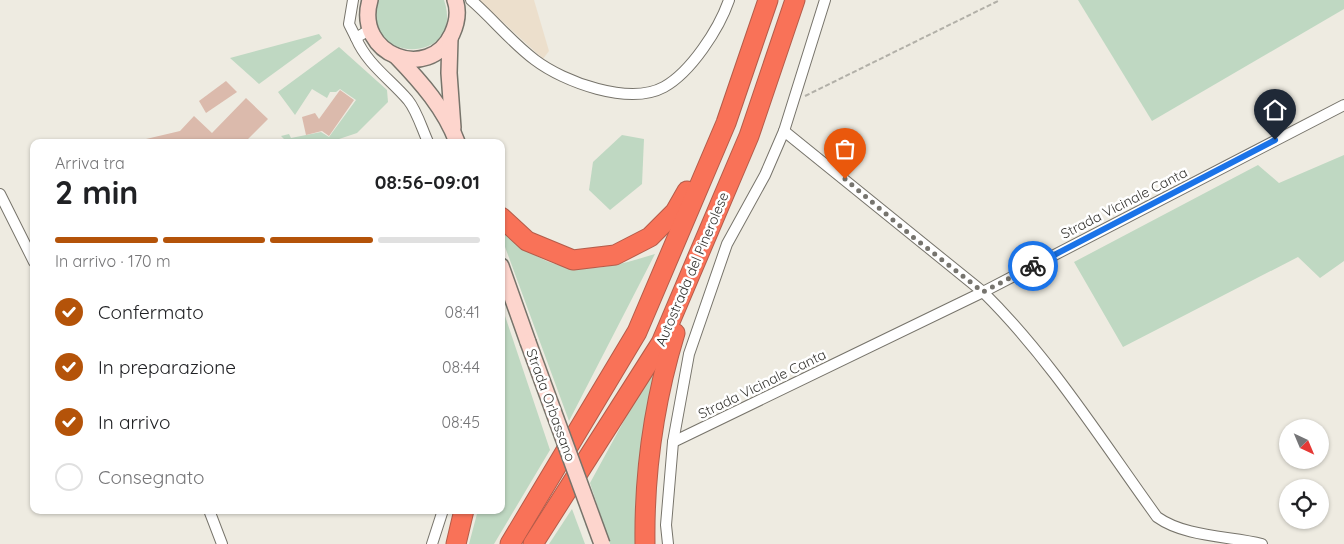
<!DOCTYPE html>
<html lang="it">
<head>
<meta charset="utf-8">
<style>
	:root { --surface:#fff; --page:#f2f2f2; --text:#202124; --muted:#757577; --line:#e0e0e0; --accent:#b45309 }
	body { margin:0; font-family:Quicksand,sans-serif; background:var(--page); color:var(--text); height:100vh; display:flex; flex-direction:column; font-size:19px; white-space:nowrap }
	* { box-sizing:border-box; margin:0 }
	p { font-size:16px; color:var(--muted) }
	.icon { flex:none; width:28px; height:28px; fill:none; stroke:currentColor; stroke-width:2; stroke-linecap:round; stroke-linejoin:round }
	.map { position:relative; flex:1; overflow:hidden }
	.details { position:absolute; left:30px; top:139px; width:475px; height:375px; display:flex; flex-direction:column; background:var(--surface); border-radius:10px; box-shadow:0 1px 4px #0004 }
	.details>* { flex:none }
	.needle { width:32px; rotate:136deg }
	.controls { position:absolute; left:1279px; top:419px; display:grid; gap:10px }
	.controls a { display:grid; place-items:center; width:50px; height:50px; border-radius:50%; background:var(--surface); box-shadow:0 1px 4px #0004; font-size:25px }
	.pin { position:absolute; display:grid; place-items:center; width:42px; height:42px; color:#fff; margin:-51px -21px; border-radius:50% 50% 50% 0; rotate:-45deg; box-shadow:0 0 5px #0007 }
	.pin .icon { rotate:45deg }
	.courier { position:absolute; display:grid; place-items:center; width:50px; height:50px; margin:-25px; border:4px solid #1a73e8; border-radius:50%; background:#fff; color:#222; box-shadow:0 1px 6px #0007 }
	.headline em { font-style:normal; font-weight:800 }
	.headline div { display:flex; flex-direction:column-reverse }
	.headline { display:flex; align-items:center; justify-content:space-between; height:85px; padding:0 25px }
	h1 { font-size:32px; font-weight:800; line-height:38px }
	.bar { display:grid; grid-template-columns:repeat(4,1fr); gap:8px 5px; align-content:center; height:60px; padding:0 25px }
	.bar i { height:6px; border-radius:4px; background:var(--line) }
	.bar .on { background:var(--accent) }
	.bar p { grid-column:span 4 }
	ol { padding:0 25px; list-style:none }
	li { display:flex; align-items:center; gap:15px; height:55px }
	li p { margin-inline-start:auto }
	li .icon { padding:5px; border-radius:50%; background:var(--accent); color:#fff; stroke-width:4 }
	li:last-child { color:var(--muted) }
	li i { width:28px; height:28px; border:2px solid var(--line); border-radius:50% }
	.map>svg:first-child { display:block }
	.industrial { fill:#ecdfcc }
	.green { fill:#bfd8c2 }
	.building { fill:#dbbaac }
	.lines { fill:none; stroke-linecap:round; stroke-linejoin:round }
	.minor-casing { stroke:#77746b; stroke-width:12 }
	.secondary-casing { stroke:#77746b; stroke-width:18 }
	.motorway-casing { stroke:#b45c4a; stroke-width:21 }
	.path { stroke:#b2b0a8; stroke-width:2; stroke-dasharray:5 2.5; stroke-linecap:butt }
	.minor { stroke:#fff; stroke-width:10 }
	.secondary { stroke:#fdd5cd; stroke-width:15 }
	.motorway { stroke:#f97258; stroke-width:19 }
	.secondary-bridge-casing { stroke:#77746b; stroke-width:18; stroke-linecap:butt }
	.secondary-bridge { stroke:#fdd5cd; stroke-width:15 }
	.done { stroke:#76746e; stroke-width:5; stroke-dasharray:0 9 }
	.route { stroke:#1a73e8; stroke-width:6 }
	.labels { text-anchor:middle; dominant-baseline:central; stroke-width:5; stroke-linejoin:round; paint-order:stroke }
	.street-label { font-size:14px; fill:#353430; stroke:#fff }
</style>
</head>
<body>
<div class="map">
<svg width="1344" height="544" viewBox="0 0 1344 544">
	<rect width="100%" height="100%" fill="#eeebe1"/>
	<path class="industrial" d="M 479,0 L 534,0 L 549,51 L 543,59 Z"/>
	<g class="green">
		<path d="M 378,0 L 444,0 C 467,68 354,63 378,0 Z"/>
		<path d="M 1078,0 L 1344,0 L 1344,9 L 1152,121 Z"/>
		<path d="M 319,34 L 322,38 L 259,84 L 230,58 Z"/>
		<path d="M 339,47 L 387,90 L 388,102 L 357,133 L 330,142 L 287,142 L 281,136 L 289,134 L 291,138 L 321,132 L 329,137 L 356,100 L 340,89 L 336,92 L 330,92 L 327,98 L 312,89 L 295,115 L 278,92 Z"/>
		<path d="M 622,135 L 644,139 L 642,184 L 610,210 L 589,190 L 593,162 Z"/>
		<path d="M 1344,155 L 1344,261 L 1320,278 L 1298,257 L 1123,347 L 1074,262 L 1258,165 L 1279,183 Z"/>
		<path d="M 501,227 C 510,235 518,245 528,251 C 571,279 609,268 655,254 L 569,421 L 501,236 Z"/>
		<path d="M 501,304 L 550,450 L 494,544 L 469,544 L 478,510 L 501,510 Z"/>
		<path d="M 650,373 L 654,374 L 639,464 L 636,544 L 610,544 L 590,483 Z"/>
		<path d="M 572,509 L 585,544 L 549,544 Z"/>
	</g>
	<g class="building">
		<path d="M 226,81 L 237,92 L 206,113 L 199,101 Z"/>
		<path d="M 340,90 L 354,100 L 329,136 L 322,131 L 306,135 L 302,117 L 315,113 L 319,119 Z"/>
		<path d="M 246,98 L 268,119 L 245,142 L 146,142 L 146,139 L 180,131 L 194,116 L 212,133 Z"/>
	</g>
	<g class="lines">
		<defs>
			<g id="minor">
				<path d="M 353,0 L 349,24 L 356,38"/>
				<path d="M 471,0 C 493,19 511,42 535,60 C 564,82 629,106 664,87 C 691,72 719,29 729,0"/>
				<path d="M 369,30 L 356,38 C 367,64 390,79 408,100 C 417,111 422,129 428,142"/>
				<path d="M 784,131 L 983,292 C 1050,358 1102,441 1157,517 C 1185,537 1229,536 1262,544"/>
				<path d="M 0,194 L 34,262"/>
				<path d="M 673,442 L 983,292 L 1344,105"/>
				<path d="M 209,510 L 222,544"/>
				<path d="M 432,544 L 443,510"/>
				<path d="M 668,544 L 666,525 L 673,442 L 689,354 L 727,244 L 765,175 L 784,131 L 825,0"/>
			</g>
			<g id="secondary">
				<path d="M 370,0 C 354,55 429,83 452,34 C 457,23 459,11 455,0"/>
				<path d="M 450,38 L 449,73 L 453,128"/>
				<path d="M 396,56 C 421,82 445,109 457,142"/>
				<path d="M 501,266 L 528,342"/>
			</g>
			<g id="motorway">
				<path d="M 501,217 L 527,241 L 573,260 L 615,255 L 650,237 L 675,212 L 687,191"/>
				<path d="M 456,544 L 464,510"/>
				<path d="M 510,544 L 637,332 L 726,123 L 768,0"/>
				<path d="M 533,544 L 661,343 L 749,136 L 795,0"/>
				<path d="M 645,544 C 644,472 654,402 675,333"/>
			</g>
		</defs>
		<use href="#minor" class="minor-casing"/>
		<use href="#secondary" class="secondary-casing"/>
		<use href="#motorway" class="motorway-casing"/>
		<path class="path" d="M 805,96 L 1000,0"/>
		<use href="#minor" class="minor"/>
		<use href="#secondary" class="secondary"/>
		<use href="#motorway" class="motorway"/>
		<defs>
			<path id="secondary-bridge" d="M 528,342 L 602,544"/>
		</defs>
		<use href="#secondary-bridge" class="secondary-bridge-casing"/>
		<use href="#secondary-bridge" class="secondary-bridge"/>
	</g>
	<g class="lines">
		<path class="done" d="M 845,179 L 913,237 L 983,292 L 1033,266"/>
		<path class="route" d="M 1033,266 L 1275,140"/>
	</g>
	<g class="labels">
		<g class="street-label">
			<text transform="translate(1124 203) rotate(-27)">Strada Vicinale Canta</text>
			<text transform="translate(692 269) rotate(-67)">Autostrada del Pinerolese</text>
			<text transform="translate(762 384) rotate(-26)">Strada Vicinale Canta</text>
			<text transform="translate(551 405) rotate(70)">Strada Orbassano</text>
		</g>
	</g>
</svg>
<div class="controls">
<a><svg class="needle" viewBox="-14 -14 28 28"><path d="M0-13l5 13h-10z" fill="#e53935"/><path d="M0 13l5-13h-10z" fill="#757577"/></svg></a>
<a><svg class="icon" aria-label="locate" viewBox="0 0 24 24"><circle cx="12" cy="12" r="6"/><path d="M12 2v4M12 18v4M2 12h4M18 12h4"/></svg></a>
</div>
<div class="pin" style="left:845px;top:179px;background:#ea580c"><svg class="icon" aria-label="bag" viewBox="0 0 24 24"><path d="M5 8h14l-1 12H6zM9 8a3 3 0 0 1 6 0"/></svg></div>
<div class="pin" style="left:1275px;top:140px;background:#1f2937"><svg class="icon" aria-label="home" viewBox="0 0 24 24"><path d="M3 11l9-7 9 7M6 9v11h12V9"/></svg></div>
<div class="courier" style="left:1033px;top:266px"><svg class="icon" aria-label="bike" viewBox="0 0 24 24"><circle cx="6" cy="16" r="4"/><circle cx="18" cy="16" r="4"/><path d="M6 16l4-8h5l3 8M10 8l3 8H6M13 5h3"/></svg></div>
<section class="details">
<div class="headline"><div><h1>2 min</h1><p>Arriva tra</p></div><em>08:56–09:01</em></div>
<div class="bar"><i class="on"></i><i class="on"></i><i class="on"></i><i></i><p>In arrivo · 170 m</p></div>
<ol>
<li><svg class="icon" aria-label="check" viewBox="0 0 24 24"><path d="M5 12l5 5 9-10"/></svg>Confermato<p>08:41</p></li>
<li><svg class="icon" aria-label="check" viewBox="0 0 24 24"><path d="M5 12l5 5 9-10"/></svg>In preparazione<p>08:44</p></li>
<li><svg class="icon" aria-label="check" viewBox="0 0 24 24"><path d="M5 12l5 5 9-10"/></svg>In arrivo<p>08:45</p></li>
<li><i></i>Consegnato</li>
</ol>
</section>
</div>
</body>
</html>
